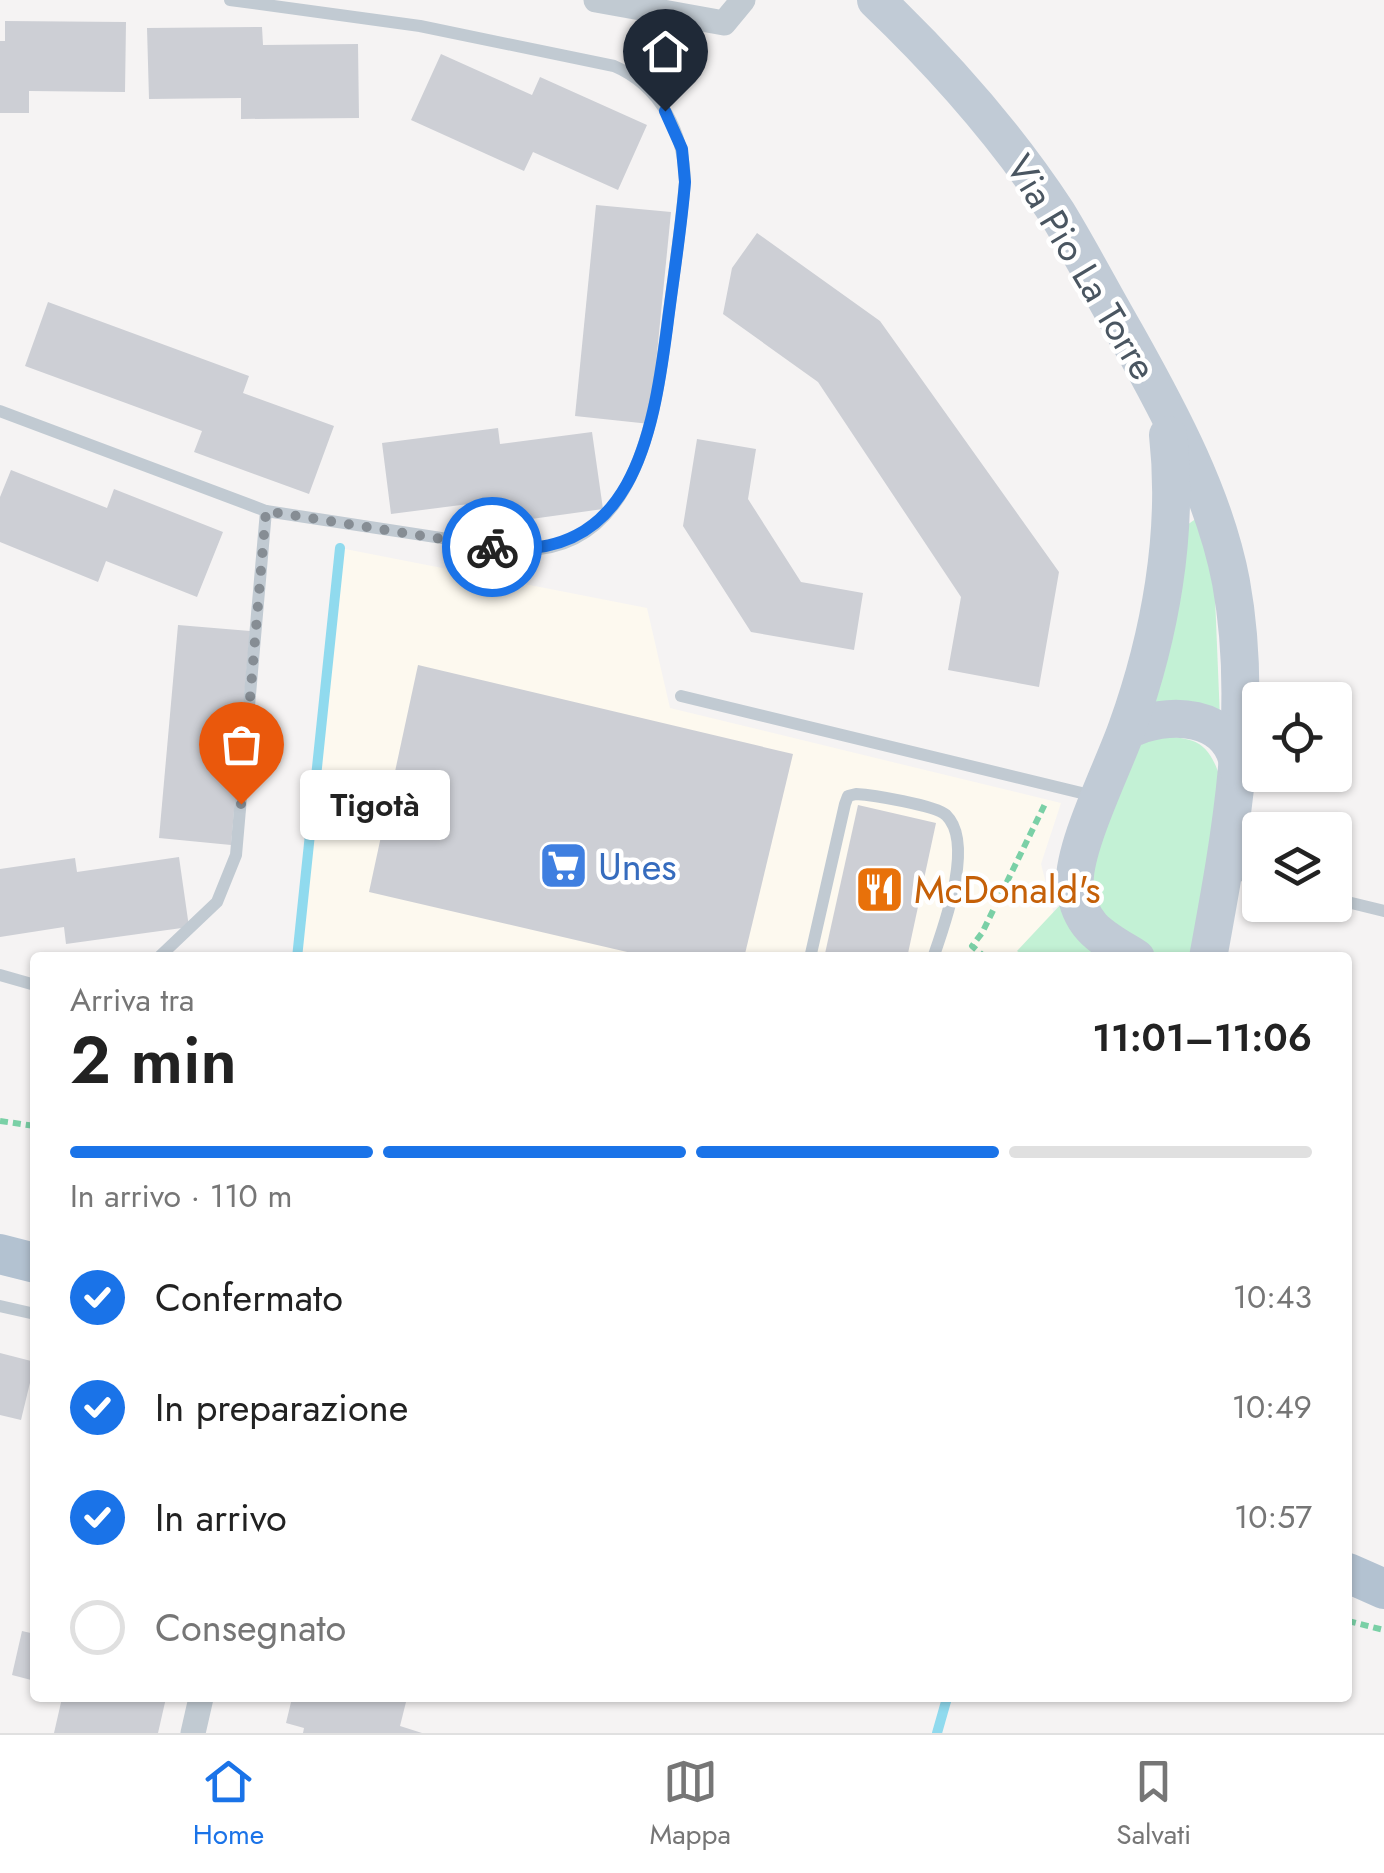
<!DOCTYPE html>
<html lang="it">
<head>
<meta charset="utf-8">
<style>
	:root { --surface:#fff; --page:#f6f6f6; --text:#222; --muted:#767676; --line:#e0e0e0; --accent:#1a73e8 }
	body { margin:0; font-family:Jost,sans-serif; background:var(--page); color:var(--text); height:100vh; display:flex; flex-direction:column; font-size:38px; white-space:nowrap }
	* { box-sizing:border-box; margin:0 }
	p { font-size:32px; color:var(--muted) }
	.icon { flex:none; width:55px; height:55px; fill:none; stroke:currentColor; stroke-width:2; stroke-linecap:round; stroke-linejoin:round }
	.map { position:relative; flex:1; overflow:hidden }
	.panel { position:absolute; left:30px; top:952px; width:1322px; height:750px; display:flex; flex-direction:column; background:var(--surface); border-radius:10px; box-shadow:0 2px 8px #0004 }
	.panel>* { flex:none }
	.tools { position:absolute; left:1242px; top:682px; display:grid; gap:20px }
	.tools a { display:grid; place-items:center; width:110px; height:110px; border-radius:10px; background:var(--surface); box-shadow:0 2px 8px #0004; font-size:50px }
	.pin { position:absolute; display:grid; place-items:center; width:85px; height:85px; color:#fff; margin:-102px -42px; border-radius:50% 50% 50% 0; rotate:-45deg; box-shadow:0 0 10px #0007 }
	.pin .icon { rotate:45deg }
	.courier { position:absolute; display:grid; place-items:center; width:100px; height:100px; margin:-50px; border:8px solid #1a73e8; border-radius:50%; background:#fff; color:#222; box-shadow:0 2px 12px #0007 }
	.bubble { position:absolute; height:70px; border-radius:10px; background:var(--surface); box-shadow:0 2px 8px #0004; font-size:32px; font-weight:600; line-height:70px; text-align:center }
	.headline em { font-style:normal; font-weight:600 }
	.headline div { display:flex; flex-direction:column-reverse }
	.headline { display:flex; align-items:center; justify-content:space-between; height:170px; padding:0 40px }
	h1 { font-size:65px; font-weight:600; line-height:75px }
	.bar { display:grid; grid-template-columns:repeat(4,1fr); gap:15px 10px; align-content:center; height:120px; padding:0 40px }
	.bar i { height:12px; border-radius:8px; background:var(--line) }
	.bar .selected { background:var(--accent) }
	.bar p { grid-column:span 4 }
	ol { padding:0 40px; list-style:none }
	li { display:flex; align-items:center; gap:30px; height:110px }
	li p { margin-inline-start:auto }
	li .icon { padding:10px; border-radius:50%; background:var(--accent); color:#fff; stroke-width:4 }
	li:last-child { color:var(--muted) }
	li i { width:55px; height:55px; border:5px solid var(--line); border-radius:50% }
	.menu { display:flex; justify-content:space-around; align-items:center; height:140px; border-top:2px solid var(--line); background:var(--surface); font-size:28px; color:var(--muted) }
	.menu a { display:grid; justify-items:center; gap:5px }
	.menu .selected { color:var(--accent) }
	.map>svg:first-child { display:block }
	.commercial { fill:#fdf9ef }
	.green { fill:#c3f1d5 }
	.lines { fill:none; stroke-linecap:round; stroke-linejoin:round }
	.stream { stroke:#90daee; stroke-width:10 }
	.building { fill:#cdcfd5 }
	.path { stroke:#7ad0a6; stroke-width:6; stroke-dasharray:8 5; stroke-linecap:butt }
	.lane { stroke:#c1cad2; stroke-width:12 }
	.street { stroke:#c1cad2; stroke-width:25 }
	.secondary { stroke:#c1cbd6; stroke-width:38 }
	.primary { stroke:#b3c2d1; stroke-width:40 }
	.done { stroke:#868d94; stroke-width:10; stroke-dasharray:0 18 }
	.route { stroke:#1a73e8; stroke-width:12 }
	.labels { text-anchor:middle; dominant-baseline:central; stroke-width:9; stroke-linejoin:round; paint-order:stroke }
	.street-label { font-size:38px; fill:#4a5661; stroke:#fff }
	.shop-label { font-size:38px; fill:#366cbe; stroke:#fff; text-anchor:start }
	.food-label { font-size:38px; fill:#c56008; stroke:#fff; text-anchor:start }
</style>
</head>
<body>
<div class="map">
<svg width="1384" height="1733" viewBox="0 0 1384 1733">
	<rect width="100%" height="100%" fill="#f5f3f3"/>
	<path class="commercial" d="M 340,548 L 647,608 L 670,708 L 1061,803 L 1041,864 L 1065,957 L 297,958 Z"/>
	<g class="green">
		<path d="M 1197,518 L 1214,572 L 1220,719 L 1149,708 L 1187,525 Z"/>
		<path d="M 1153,735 C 1194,739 1207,737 1221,780 L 1196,957 L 1156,957 L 1126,942 L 1095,911 L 1089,869 L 1125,758 Z"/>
		<path d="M 1062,903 L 1106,957 L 1026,957 L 1017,951 Z"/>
	</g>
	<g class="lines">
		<g class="stream">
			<path d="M 297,958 L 340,548"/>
			<path d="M 937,1733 L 947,1698"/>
		</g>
	</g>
	<g class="building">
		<path d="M 5,21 L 126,22 L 125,92 L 29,91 L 29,113 L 0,113 L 0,41 L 5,41 Z"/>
		<path d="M 262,27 L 263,45 L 358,44 L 359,118 L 241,119 L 241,98 L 149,99 L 147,28 Z"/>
		<path d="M 441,54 L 532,95 L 540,77 L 647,125 L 618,190 L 533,152 L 524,171 L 411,120 Z"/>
		<path d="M 596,205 L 671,212 L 650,424 L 575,416 Z"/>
		<path d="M 757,233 L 880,321 L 1059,572 L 1039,687 L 948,670 L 961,597 L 818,382 L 723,314 L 732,268 Z"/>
		<path d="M 48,302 L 249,376 L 243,393 L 334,426 L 309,494 L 194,452 L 202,431 L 25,366 Z"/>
		<path d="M 498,428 L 500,444 L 592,432 L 603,509 L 495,524 L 492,501 L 391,514 L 382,443 Z"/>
		<path d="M 697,439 L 756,449 L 748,499 L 801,582 L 863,593 L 854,650 L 751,632 L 683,526 Z"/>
		<path d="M 11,470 L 107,508 L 114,489 L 223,532 L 197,597 L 106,561 L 98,582 L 0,542 L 0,497 Z"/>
		<path d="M 178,625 L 250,631 L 231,845 L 159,838 Z"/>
		<path d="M 418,665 L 793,754 L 744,958 L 653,958 L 369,892 Z"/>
		<path d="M 858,805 L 936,823 L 907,958 L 824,958 Z"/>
		<path d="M 179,857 L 189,927 L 66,944 L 64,927 L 0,937 L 0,869 L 75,858 L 77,872 Z"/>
		<path d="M 0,1353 L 35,1362 L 21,1420 L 0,1415 Z"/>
		<path d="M 22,1631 L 35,1634 L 35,1681 L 12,1675 Z"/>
		<path d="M 62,1698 L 166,1698 L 158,1733 L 54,1733 Z"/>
		<path d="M 292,1698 L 407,1698 L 400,1726 L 422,1733 L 303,1733 L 304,1728 L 286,1723 Z"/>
	</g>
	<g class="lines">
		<g class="path">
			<path d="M 986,958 L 972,946 L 982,933 L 1045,804"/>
			<path d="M 0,1121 L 35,1126"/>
			<path d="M 1348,1621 L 1384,1630"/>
		</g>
		<g class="lane">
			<path d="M 0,411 L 266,511"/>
			<path d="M 681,696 L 1094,796"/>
			<path d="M 1226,871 L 1260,880"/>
			<path d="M 1335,899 L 1384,911"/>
			<path d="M 158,958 L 217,902 L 236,855 L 266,511 L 520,550 C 643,553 657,401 669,311 C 675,268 681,225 685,182 C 684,133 661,86 614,66 L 420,26 L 230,0"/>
			<path d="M 810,958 L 845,804 L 848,796 L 856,794 C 872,795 935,805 946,815 C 975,843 944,926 933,958"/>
			<path d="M 0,975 L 35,985"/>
			<path d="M 0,1306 L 35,1314"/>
		</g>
		<g class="street">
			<path d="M 596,0 L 724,23 L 743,0"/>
			<path d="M 193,1733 L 201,1698"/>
		</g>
		<g class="secondary">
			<path d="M 876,0 C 943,64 1006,135 1057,213 C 1082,254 1104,297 1128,338 C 1170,413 1215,497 1231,582 C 1254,708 1231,833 1208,958"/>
			<path d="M 1127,731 C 1165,710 1234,712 1239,770"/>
			<path d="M 1136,958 C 1104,938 1080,929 1075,887 C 1071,850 1114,766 1127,728 C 1160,636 1179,533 1168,435"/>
		</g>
		<g class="primary">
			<path d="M 0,1254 L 35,1263"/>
			<path d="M 1348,1573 L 1384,1589"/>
		</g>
	</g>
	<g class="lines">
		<path class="done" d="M 241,804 L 266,511 L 492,547"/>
		<path class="route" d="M 492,547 C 632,565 653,435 667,328 C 673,279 681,231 685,182 L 682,149 L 665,111"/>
	</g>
	<defs>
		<symbol id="supermarket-square" viewBox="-11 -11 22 22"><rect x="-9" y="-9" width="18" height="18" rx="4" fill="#3f7fe0" stroke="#fff"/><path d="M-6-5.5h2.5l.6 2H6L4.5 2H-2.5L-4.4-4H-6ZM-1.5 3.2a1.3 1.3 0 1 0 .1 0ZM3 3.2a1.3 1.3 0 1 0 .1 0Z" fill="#fff"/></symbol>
		<symbol id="restaurant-square" viewBox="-11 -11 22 22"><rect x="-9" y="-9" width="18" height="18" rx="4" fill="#e8710a" stroke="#fff"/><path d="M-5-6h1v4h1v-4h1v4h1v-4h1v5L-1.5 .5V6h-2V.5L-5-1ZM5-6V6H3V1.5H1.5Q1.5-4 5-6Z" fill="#fff"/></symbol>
	</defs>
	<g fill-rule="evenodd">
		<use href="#supermarket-square" x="536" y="838" width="55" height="55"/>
		<use href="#restaurant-square" x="852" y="862" width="55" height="55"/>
	</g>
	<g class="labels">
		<g class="street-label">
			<text transform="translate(1082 267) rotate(59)">Via Pio La Torre</text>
		</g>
		<g class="shop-label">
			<text x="598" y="866">Unes</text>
		</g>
		<g class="food-label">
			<text x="914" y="889">McDonald's</text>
		</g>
	</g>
</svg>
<div class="tools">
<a><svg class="icon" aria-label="locate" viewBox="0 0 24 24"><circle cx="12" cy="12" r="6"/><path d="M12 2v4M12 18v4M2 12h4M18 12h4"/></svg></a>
<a><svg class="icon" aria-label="layers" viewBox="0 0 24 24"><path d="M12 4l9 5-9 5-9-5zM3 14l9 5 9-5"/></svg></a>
</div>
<div class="pin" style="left:241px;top:804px;background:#ea580c"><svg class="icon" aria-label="bag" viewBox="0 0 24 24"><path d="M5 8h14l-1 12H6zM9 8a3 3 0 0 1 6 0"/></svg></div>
<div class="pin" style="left:665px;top:111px;background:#1f2937"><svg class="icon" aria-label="home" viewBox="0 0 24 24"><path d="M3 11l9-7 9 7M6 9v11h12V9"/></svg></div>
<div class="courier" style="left:492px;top:547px"><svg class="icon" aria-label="bike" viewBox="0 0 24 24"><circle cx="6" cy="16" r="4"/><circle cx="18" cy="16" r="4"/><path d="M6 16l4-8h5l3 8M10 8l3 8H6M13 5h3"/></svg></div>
<div class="bubble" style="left:300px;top:770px;width:150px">Tigotà</div>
<section class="panel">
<div class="headline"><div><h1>2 min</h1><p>Arriva tra</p></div><em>11:01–11:06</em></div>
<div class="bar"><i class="selected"></i><i class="selected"></i><i class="selected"></i><i></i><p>In arrivo · 110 m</p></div>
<ol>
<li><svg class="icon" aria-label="check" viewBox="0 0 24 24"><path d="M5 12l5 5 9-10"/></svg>Confermato<p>10:43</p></li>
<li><svg class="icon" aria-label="check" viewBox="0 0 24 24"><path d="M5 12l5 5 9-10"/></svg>In preparazione<p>10:49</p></li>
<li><svg class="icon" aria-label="check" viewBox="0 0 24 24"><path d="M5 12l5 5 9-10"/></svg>In arrivo<p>10:57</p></li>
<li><i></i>Consegnato</li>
</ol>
</section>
</div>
<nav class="menu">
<a class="selected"><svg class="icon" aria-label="home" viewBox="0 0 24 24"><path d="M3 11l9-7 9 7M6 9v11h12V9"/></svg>Home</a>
<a><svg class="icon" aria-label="map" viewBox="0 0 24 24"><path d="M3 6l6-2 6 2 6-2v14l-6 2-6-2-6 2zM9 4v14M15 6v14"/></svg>Mappa</a>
<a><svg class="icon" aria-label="saved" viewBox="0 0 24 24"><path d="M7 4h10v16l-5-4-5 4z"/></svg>Salvati</a>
</nav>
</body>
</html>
